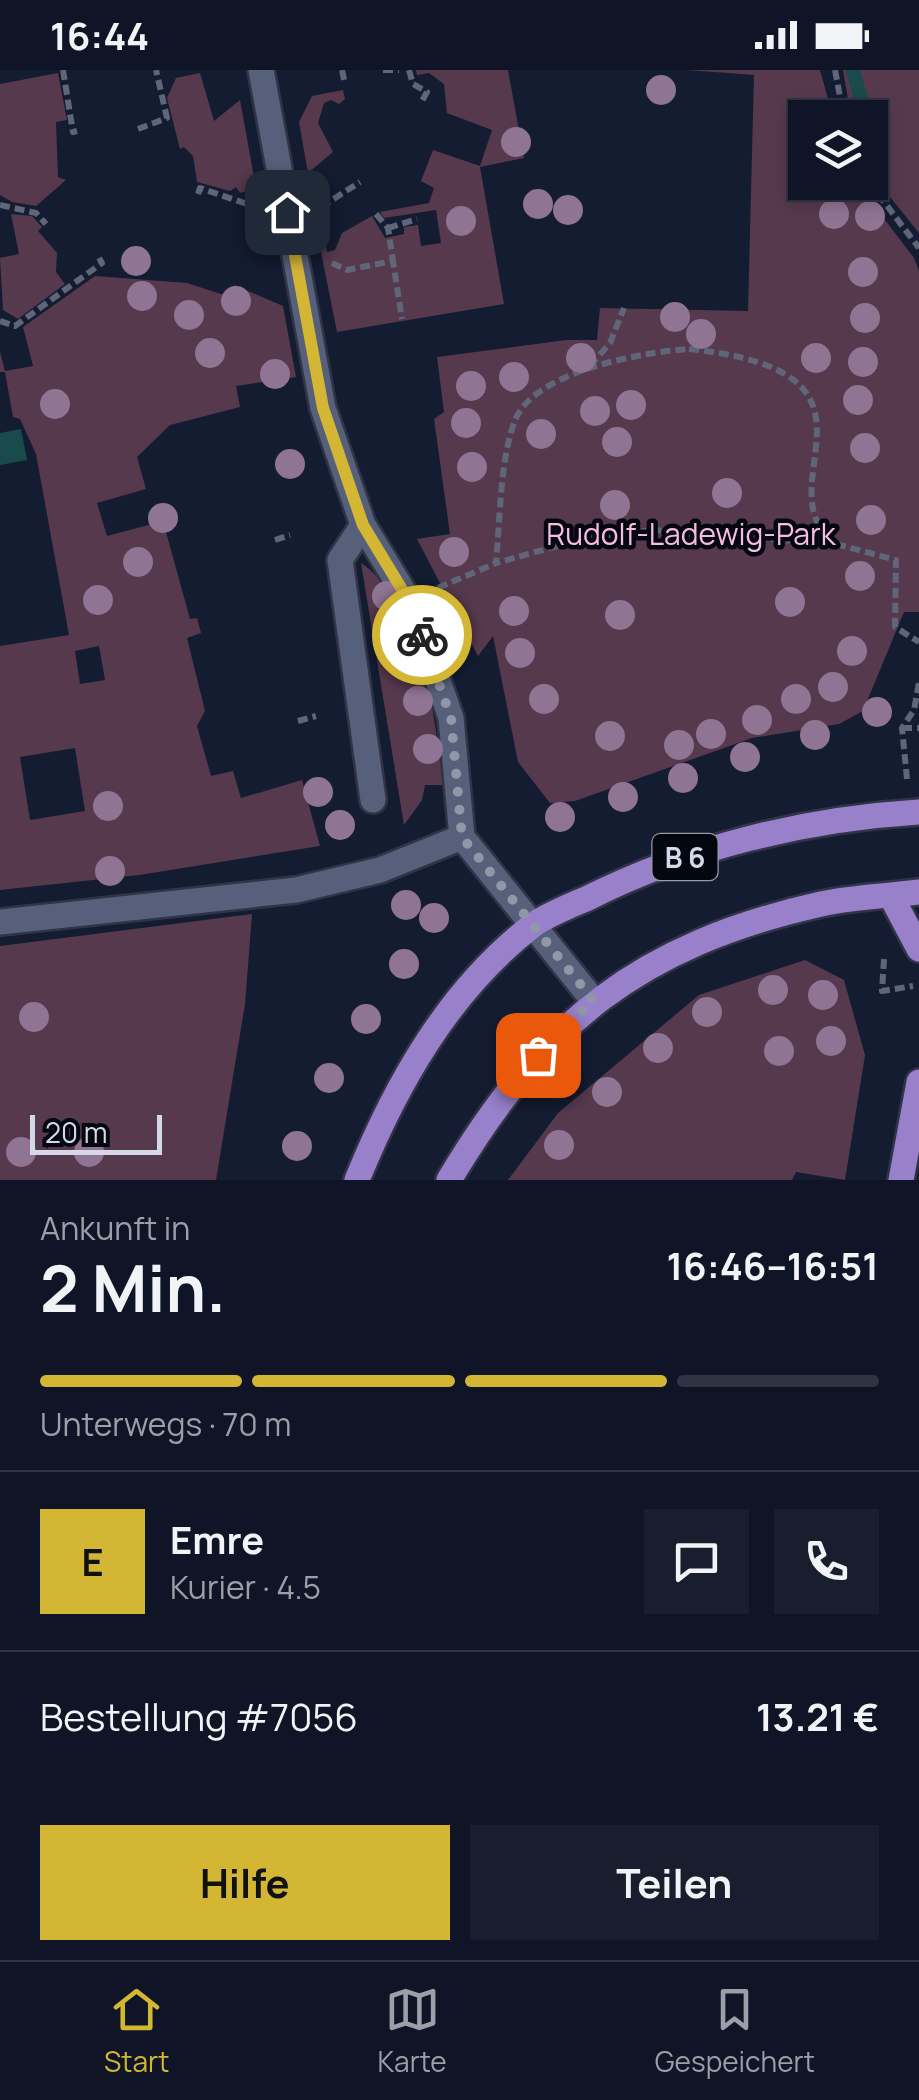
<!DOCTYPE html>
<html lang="de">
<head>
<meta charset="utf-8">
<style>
	:root { --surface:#0f1526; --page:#181e2e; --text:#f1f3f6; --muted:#9b9fa7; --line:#2f3443; --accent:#d4b635 }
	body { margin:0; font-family:Manrope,sans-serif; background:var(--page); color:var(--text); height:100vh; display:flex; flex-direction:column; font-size:38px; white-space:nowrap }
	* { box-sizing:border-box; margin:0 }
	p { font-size:32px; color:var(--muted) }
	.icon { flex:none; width:55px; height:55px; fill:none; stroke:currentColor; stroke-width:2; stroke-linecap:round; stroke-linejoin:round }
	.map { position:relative; height:1110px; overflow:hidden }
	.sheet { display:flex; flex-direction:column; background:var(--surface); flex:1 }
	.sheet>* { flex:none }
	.buttons { position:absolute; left:788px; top:30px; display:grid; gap:20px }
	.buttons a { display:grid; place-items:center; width:100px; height:100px; border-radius:0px; background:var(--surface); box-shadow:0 5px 15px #0003,0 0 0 2px var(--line); font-size:50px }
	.scale { position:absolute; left:30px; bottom:25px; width:132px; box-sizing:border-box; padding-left:10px; border:5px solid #d3d9e8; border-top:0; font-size:28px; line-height:35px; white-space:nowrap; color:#d3d9e8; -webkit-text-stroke:8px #040710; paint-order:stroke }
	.pin { position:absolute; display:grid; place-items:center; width:85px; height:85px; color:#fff; margin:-42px; border-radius:20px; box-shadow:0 5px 15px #0006 }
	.courier { position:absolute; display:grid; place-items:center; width:100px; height:100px; margin:-50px; border:8px solid #d4b635; border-radius:50%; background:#fff; color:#222; box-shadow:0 2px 12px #0007 }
	.overview em { font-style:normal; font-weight:700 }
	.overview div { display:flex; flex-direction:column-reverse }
	.overview { display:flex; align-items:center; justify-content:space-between; height:170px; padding:0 40px }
	h1 { font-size:65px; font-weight:700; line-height:75px }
	.bar { display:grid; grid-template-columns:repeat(4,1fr); gap:15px 10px; align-content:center; height:120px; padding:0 40px }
	.bar i { height:12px; border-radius:8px; background:var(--line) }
	.bar .current { background:var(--accent) }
	.bar p { grid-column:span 4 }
	.line { display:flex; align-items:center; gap:25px; padding:0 40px; border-top:2px solid var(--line) }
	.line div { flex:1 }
	.round { display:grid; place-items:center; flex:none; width:105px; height:105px; border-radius:0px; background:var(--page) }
	.button { display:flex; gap:20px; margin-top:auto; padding:20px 40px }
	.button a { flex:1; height:115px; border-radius:0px; background:var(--accent); color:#111; font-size:40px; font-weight:700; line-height:115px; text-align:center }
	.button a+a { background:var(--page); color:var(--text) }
	.status { display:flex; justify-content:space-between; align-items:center; height:70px; padding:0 50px; background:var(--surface); direction:ltr }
	.status svg { height:28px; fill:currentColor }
	.tabs { display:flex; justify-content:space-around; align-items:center; height:140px; border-top:2px solid var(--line); background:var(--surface); font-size:28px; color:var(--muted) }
	.tabs a { display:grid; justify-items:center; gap:5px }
	.tabs .current { color:var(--accent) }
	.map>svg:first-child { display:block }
	.green { fill:#56394d; fill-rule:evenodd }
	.water { fill:#194b4d }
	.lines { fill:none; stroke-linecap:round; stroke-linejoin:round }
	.stream { stroke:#194b4d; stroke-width:14 }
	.minor-casing { stroke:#313447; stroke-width:30 }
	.major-casing { stroke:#313447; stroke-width:30 }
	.path { stroke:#5f6679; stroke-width:6; stroke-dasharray:10 5; stroke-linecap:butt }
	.minor { stroke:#56607b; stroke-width:25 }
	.major { stroke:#9980ca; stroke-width:25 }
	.tree { fill:#907494 }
	.done { stroke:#9097a8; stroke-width:10; stroke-dasharray:0 18 }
	.route { stroke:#d4b635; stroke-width:12 }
	.labels { text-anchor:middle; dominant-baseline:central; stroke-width:9; stroke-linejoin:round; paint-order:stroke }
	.shield { fill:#040710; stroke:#959aa7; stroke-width:2.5 }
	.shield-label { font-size:28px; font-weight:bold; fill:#d3d9e8 }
	.park-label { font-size:30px; fill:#f6bce4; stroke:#040710 }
</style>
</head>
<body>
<div class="status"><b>16:44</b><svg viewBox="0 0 49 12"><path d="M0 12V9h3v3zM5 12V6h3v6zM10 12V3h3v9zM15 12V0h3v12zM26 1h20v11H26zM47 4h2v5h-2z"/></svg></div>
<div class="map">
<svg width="919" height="1110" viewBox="0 0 919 1110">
	<rect width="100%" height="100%" fill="#141c32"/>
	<g class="green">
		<path d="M 416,0 L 508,0 L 524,88 L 480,97 L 504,234 L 337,262 L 319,172 L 325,170 L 327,182 L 335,180 L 342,163 L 372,146 L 385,168 L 404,164 L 404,157 L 418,155 L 421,176 L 441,173 L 436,140 L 384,148 L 380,142 L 429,133 L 434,118 L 421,111 L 433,80 L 480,96 L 492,60 L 447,43 L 444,14 L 429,3 L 417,5 Z"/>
		<path d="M 688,0 L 820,0 L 833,47 L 805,48 L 805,112 L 857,113 L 914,188 L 919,201 L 919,542 L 904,542 L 863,641 L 839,654 L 752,668 L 575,731 L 550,733 L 518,692 L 493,566 L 478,586 L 417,469 L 450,464 L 434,349 L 444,342 L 437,287 L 566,270 L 597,270 L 600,238 L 748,241 L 754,5 Z"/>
		<path d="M 843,0 L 919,0 L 919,163 L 870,102 L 870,48 L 851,47 Z"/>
		<path d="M 58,3 L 67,50 L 56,52 L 58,107 L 66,110 L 36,136 L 12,132 L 0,125 L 0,14 Z"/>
		<path d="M 200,3 L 214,51 L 240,30 L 256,118 L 240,123 L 236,117 L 230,121 L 197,112 L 193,86 L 184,77 L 180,79 L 167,28 L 176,8 Z"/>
		<path d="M 343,20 L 345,29 L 339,34 L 331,30 L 324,33 L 318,53 L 333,82 L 308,103 L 299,52 L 312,26 Z"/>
		<path d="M 11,144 L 32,146 L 42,157 L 38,161 L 57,183 L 56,202 L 65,214 L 18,249 L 3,240 L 0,188 L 19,184 Z"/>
		<path d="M 95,206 L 187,213 L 230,227 L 234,215 L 283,236 L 296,307 L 236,316 L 240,337 L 170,355 L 137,387 L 146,419 L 97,433 L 107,466 L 156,453 L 166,462 L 190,549 L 197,548 L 201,563 L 187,568 L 205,641 L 197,656 L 211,706 L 233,701 L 241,728 L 302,710 L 320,776 L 139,805 L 0,820 L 0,576 L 69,565 L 36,384 L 20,349 L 13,347 L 5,302 L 0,302 L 0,282 L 5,301 L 33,296 L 23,257 ZM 99,576 L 105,610 L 80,614 L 75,581 ZM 75,678 L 85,741 L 30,750 L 20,687 Z"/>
		<path d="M 361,493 C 421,533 436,649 443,715 L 425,715 L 422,730 L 404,755 Z"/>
		<path d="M 252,844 L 245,934 L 216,1110 L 0,1110 L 0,876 Z"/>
		<path d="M 805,890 L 844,910 L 865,985 L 845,1110 L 796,1102 L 792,1110 L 508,1110 L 558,1043 L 699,925 Z"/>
	</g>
	<path class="water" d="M 21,359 L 27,390 L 0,395 L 0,363 Z"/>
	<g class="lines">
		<path class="stream" d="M 853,0 L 866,48"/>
		<defs>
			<g id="minor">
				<path d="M 261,0 L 323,338 L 363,455 L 412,536 L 451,648 L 462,767"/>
				<path d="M 363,455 L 340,490 L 373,730"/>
				<path d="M 462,767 L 593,930"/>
				<path d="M 0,852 L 296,820 L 380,800 L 462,767"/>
			</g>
			<g id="major">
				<path d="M 891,826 L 919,879"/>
				<path d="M 357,1110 C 396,1014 449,920 533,855 C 549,844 570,836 588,828 C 690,777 805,749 919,742"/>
				<path d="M 449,1110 C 543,952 639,875 821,834 C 853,827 887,826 919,822"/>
				<path d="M 901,1110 L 919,1012"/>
			</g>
		</defs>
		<use href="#minor" class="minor-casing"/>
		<use href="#major" class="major-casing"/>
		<g class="path">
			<path d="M 63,0 L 73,62 L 77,61"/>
			<path d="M 342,0 L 345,14"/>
			<path d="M 383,0 L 399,0"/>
			<path d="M 409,0 L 413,14 L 427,22 L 421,33"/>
			<path d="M 835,0 L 844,48"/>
			<path d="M 138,59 L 167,48 L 156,0"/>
			<path d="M 869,112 L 919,178"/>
			<path d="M 198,124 L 200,118 L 250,135"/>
			<path d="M 0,135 L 36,143 L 46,154"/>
			<path d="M 321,137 L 360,112"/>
			<path d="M 376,144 L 388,158 L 393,191"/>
			<path d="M 388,158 L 417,149"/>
			<path d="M 332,193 L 347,200 L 393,191 L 402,249"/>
			<path d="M 0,251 L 15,256 L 102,193 L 99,188"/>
			<path d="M 689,279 C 912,302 758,417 836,474 L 652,460 L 575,471 L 496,493 C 500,451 500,386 516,348 C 537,301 643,282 689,279 Z"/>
			<path d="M 590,296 L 610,273 L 624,238"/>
			<path d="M 275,470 L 290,465"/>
			<path d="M 836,474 L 896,490 L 895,557 L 919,572"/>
			<path d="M 438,518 L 496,493"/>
			<path d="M 298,651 L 316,646"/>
			<path d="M 902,658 L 919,658"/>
			<path d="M 907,709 L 902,658 L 914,640 L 919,613"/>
			<path d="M 884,889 L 882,921 L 913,916"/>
		</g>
		<use href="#minor" class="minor"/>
		<use href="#major" class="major"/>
	</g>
	<g class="tree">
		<circle cx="661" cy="20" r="15"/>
		<circle cx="516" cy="72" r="15"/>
		<circle cx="538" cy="134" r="15"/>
		<circle cx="568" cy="140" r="15"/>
		<circle cx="834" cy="144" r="15"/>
		<circle cx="870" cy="146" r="15"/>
		<circle cx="461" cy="151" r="15"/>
		<circle cx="136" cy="191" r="15"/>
		<circle cx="863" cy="202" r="15"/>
		<circle cx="142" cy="226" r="15"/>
		<circle cx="236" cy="231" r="15"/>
		<circle cx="189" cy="245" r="15"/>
		<circle cx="675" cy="247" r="15"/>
		<circle cx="865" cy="248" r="15"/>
		<circle cx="701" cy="264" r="15"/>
		<circle cx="210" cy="283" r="15"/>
		<circle cx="581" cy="288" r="15"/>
		<circle cx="816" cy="288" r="15"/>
		<circle cx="863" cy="292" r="15"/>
		<circle cx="275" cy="304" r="15"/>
		<circle cx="514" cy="307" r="15"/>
		<circle cx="471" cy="316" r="15"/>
		<circle cx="858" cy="330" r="15"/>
		<circle cx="55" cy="334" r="15"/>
		<circle cx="631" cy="335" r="15"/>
		<circle cx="595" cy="341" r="15"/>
		<circle cx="466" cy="353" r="15"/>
		<circle cx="541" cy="364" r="15"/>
		<circle cx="617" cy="372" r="15"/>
		<circle cx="865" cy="378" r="15"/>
		<circle cx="290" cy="394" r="15"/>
		<circle cx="472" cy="397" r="15"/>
		<circle cx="727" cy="423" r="15"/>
		<circle cx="615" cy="435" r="15"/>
		<circle cx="163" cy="448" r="15"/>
		<circle cx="871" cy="450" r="15"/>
		<circle cx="454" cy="482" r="15"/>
		<circle cx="138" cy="492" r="15"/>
		<circle cx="860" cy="506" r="15"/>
		<circle cx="387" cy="526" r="15"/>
		<circle cx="98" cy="530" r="15"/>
		<circle cx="790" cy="532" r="15"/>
		<circle cx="514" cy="541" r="15"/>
		<circle cx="620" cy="545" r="15"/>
		<circle cx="404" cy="572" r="15"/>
		<circle cx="852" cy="581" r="15"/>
		<circle cx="520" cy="583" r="15"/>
		<circle cx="833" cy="617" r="15"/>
		<circle cx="544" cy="629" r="15"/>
		<circle cx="796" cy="629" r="15"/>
		<circle cx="418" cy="631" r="15"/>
		<circle cx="877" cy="642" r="15"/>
		<circle cx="757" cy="650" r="15"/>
		<circle cx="711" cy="664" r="15"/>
		<circle cx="815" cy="665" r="15"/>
		<circle cx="610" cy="666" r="15"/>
		<circle cx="679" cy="675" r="15"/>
		<circle cx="428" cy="679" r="15"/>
		<circle cx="745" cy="687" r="15"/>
		<circle cx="683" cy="708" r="15"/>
		<circle cx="318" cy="722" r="15"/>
		<circle cx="623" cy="727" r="15"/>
		<circle cx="108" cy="736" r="15"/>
		<circle cx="560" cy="747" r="15"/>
		<circle cx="340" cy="755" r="15"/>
		<circle cx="110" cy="801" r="15"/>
		<circle cx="406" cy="835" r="15"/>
		<circle cx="434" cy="848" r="15"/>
		<circle cx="404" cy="894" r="15"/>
		<circle cx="773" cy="920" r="15"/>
		<circle cx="823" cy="925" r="15"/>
		<circle cx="707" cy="942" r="15"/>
		<circle cx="34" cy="947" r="15"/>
		<circle cx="366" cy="949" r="15"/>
		<circle cx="831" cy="971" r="15"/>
		<circle cx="658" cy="978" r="15"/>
		<circle cx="779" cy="981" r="15"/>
		<circle cx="329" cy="1008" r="15"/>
		<circle cx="607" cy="1022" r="15"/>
		<circle cx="559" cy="1075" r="15"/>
		<circle cx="297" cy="1076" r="15"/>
		<circle cx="21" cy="1082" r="15"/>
		<circle cx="89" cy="1082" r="15"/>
	</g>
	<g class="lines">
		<path class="done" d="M 422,565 L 451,648 L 462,767 L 593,930 L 538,985"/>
		<path class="route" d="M 287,142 L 323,338 L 363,455 L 412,536 L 422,565"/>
	</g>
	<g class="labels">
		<rect class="shield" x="652.5" y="764" width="65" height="46" rx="8"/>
		<g class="shield-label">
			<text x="685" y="787">B 6</text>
		</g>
		<g class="park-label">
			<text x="691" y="463">Rudolf-Ladewig-Park</text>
		</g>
	</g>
</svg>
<div class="buttons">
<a><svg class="icon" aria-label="layers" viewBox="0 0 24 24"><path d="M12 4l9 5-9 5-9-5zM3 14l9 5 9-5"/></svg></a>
</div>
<div class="scale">20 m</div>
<div class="pin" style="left:538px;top:985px;background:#ea580c"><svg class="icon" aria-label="bag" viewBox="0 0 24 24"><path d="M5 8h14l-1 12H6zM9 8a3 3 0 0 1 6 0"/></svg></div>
<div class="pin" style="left:287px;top:142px;background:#1f2937"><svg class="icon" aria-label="home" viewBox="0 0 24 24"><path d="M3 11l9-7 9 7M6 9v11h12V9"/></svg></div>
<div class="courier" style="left:422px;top:565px"><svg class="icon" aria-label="bike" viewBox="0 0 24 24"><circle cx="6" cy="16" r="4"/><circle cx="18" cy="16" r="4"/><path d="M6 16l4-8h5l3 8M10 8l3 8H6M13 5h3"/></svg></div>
</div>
<section class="sheet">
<div class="overview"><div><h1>2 Min.</h1><p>Ankunft in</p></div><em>16:46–16:51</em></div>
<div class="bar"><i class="current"></i><i class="current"></i><i class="current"></i><i></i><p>Unterwegs · 70 m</p></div>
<div class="line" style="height:180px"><b class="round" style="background:var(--accent);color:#111">E</b><div><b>Emre</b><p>Kurier · 4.5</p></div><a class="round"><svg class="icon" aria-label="chat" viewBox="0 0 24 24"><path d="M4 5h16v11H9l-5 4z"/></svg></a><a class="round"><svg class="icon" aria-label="phone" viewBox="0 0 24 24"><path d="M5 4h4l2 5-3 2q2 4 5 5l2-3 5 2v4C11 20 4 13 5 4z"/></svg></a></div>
<div class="line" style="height:130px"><div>Bestellung #7056</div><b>13.21 €</b></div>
<div class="button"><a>Hilfe</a><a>Teilen</a></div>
</section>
<nav class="tabs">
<a class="current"><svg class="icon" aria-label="home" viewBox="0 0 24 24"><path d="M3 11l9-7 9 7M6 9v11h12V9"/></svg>Start</a>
<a><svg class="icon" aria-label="map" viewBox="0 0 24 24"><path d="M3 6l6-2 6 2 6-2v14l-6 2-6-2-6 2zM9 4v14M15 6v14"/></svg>Karte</a>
<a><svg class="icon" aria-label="saved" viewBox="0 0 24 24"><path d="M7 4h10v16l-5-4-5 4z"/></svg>Gespeichert</a>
</nav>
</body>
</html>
